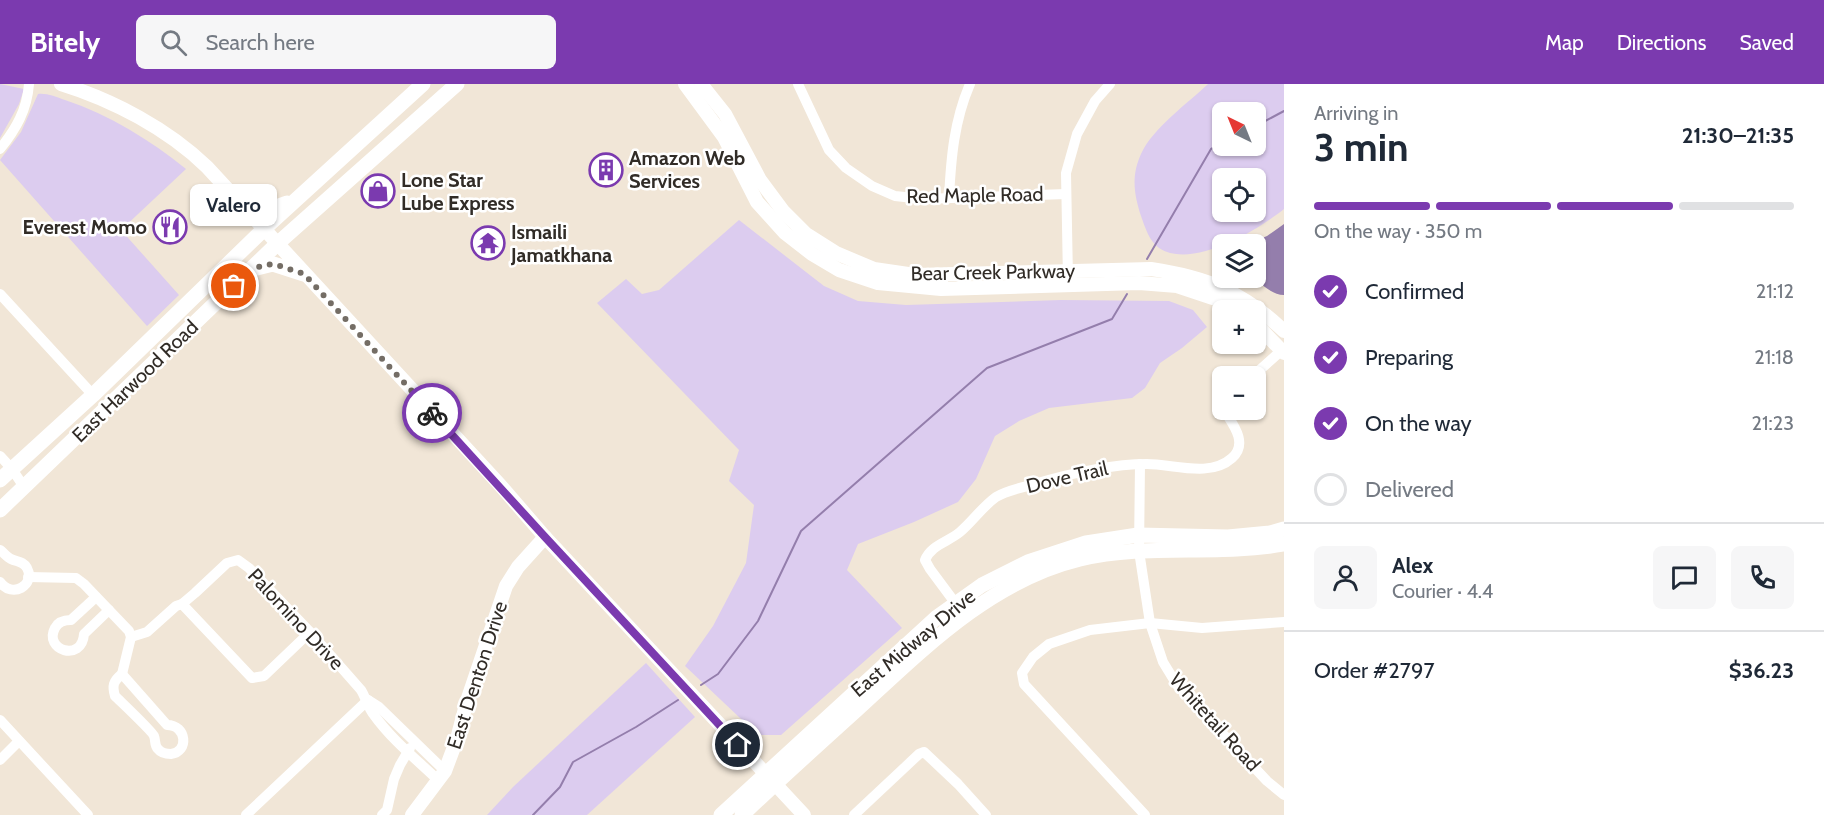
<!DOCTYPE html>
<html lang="en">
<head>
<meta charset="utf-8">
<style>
	:root { --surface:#fff; --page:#f6f6f7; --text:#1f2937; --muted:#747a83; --line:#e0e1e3; --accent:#7b3aaf }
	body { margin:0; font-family:Cabin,sans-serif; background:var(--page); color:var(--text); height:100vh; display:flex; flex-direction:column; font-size:22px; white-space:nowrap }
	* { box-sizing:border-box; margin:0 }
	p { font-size:20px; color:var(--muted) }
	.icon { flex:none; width:33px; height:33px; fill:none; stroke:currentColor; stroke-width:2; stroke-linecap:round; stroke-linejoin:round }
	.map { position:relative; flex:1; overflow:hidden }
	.panel { display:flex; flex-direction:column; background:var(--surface); width:540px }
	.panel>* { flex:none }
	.needle { width:39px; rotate:317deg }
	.controls { position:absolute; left:1212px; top:18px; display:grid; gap:12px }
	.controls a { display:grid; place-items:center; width:54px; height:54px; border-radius:9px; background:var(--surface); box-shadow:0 2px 4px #0004; font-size:30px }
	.pin { position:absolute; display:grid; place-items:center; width:51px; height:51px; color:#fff; margin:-26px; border:3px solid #fff; border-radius:50%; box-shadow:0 2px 6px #0007 }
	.courier { position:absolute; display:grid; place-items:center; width:60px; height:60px; margin:-30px; border:4px solid #7b3aaf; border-radius:50%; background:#fff; color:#222; box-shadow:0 2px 8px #0007 }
	.bubble { position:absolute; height:42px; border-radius:9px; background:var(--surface); box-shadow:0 2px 4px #0004; font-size:20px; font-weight:800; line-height:42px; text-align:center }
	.head em { font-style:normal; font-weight:800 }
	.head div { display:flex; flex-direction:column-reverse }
	.head { display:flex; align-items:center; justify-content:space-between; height:102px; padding:0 30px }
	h1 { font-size:39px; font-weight:800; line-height:45px }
	.bar { display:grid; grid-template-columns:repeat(4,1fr); gap:9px 6px; align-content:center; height:72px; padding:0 30px }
	.bar i { height:8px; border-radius:4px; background:var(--line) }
	.bar .current { background:var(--accent) }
	.bar p { grid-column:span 4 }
	.line { display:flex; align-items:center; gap:15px; padding:0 30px; border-top:2px solid var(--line) }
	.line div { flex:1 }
	.round { display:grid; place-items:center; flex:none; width:63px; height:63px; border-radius:9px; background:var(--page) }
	ol { padding:0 30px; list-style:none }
	li { display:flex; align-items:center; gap:18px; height:66px }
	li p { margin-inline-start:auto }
	li .icon { padding:6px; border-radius:50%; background:var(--accent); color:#fff; stroke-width:4 }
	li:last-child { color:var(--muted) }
	li i { width:33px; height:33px; border:3px solid var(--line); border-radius:50% }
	header { display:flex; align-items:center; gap:36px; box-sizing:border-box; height:84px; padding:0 30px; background:var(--accent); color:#fff }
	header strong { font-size:28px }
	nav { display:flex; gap:33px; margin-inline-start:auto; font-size:21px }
	.search { width:420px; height:54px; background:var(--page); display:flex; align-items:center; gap:15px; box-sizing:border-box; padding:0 21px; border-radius:9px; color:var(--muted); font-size:22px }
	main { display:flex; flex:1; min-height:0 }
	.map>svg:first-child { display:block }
	.green { fill:#dcccef; fill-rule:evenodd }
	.water { fill:#947eac }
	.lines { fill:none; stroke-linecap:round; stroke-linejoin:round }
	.stream { stroke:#947eac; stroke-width:2 }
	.minor { stroke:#fff; stroke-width:10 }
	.tertiary { stroke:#fff; stroke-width:14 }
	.secondary { stroke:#fff; stroke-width:15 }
	.done { stroke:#746d65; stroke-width:6; stroke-dasharray:0 10.8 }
	.route { stroke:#7b3aaf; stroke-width:8 }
	.labels { text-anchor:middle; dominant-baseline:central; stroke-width:5; stroke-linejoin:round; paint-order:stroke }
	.poi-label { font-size:20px; font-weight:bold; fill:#312c27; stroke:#fff; text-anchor:start }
	.street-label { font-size:20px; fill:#312c27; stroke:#fff }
</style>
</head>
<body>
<header>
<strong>Bitely</strong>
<div class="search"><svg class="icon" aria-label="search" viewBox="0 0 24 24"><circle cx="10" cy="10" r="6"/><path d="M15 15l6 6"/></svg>Search here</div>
<nav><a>Map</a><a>Directions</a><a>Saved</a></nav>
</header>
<main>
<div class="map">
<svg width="1284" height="731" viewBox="0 0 1284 731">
	<rect width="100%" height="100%" fill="#f1e6d7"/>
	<g class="green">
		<path d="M 0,0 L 24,5 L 19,20 L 0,54 Z"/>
		<path d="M 1208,0 L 1284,0 L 1284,125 C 1258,146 1192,186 1159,164 C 1149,157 1145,143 1141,132 C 1134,110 1131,92 1141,70 C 1153,44 1187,20 1208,0 ZM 1222,28 L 1256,28 L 1256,62 L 1222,62 ZM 1222,94 L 1256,94 L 1256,128 L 1222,128 Z"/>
		<path d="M 38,10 C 47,9 56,13 65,16 C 110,31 150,56 186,85 L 121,146 L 179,211 L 147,242 L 0,76 L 21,48 Z"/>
		<path d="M 739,136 L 824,202 L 858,217 L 906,221 L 1061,216 L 1169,217 L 1193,226 L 1207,243 L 1182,264 L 1160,279 L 1145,304 L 1132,314 L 1049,324 L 1019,337 L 995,352 L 976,395 L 958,418 L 914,438 L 858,460 L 847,486 L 902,544 L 781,651 L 758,651 L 685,582 L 713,542 L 746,479 L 754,421 L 729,397 L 739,366 L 597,219 L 626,195 L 642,210 L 659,206 Z"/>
		<path d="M 646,579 L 695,633 L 587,731 L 487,731 L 513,703 Z"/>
	</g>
	<path class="water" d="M 1284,140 L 1284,211 C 1271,211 1262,199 1251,194 L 1256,194 L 1256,160 L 1249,160 L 1267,152 Z"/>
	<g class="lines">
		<g class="stream">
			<path d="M 1256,42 L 1284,27"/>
			<path d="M 1147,175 L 1211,65 L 1222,59"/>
			<path d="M 701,601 L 718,590 L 758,537 L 801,447 L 987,284 L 1112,235 L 1127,210"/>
			<path d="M 533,731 L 560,703 L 573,678 L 636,643 L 678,616"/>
		</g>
		<g class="minor">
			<path d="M 798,0 L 829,66 L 846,84 L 872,102 L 895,112 L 923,115 L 1066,110"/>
			<path d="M 0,65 C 16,45 27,26 29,0"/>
			<path d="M 949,114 C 951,74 954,37 970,0"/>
			<path d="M 1068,195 L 1066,89 L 1077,50 L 1095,17 L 1110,0"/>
			<path d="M 0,210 L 93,311"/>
			<path d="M 1253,292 L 1282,266"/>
			<path d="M 0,372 L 12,385 L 24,403"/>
			<path d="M 1140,380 L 1139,467 L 1150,539 L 1163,578 L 1177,601 L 1267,697 L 1284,711"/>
			<path d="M 0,466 C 3,468 7,473 11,475 C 17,478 23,477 27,484 C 36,501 12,515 0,498"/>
			<path d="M 28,493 L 76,494 L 84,500 L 129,547 L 131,553 L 122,590"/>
			<path d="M 96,513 L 71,536 C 64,536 58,538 55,544 C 43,566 82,579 84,550 L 109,526"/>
			<path d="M 182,520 L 252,594 L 264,592 L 310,548"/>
			<path d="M 956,520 L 930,485 L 925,476 C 931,461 948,458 960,448 C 973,437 982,423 996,413 C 1006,407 1019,404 1031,401 C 1068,390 1108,380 1147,380 C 1173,380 1210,394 1232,374 C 1249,359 1232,339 1224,326"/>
			<path d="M 131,553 L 147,548 L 176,522 L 182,520 L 195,509 L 227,479 L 238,476 L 249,484 L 310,548 L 361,606 C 366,614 368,624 374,631 C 392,656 416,675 438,696"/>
			<path d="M 122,590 L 167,641 C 187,641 189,668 171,670 C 166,670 161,669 158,665 C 154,661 156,657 154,652 C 152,647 121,618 115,612 C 112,602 113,597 122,590 Z"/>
			<path d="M 368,616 L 379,623 L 445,687"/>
			<path d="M 0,636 L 88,731"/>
			<path d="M 0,676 L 19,657"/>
			<path d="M 246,731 L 368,616"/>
			<path d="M 382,731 L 387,726 L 394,695 L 400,681 L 410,664"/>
			<path d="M 854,731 L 919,670 L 924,668 L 958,700 L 986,731"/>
			<path d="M 1145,731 L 1024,600 L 1022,589 L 1033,573 L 1049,560 L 1090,546 L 1150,539 L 1202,544 L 1284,538"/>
		</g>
		<g class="tertiary">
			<path d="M 61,0 C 113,16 168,45 207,83 L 500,401 L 545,453 L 804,731"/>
			<path d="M 685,0 L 724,53 L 757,118 L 785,149 L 812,170 L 839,186 L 878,199 L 941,205 L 1139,199 L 1177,202 L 1216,215 L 1236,226"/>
			<path d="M 701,0 L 725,30 L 760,96 L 783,127 L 806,150 L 836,169 L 874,185 L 915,191 L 1151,185 C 1206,193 1243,208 1284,247"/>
			<path d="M 1256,240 L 1284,269"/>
			<path d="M 412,731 L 445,687 L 457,655 L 467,617 L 506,502 L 518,483 L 545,453"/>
		</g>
		<g class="secondary">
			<path d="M 244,125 L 262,128 L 287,119"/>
			<path d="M 253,185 L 273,180 L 304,190"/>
			<path d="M 0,396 L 93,311 L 264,145 L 423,0"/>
			<path d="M 0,426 L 277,160 L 457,0"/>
			<path d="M 721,731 L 937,533 L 982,501 L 1028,478 L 1086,459 L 1138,451 L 1228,453 L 1270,449 L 1284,445"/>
			<path d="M 742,731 C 782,693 822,657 863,620 C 927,561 993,496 1080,475 C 1147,459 1216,472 1284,460"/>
		</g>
	</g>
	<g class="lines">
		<path class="done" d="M 234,202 L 250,186 L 264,181 L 274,180 L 304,190 L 432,329"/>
		<path class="route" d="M 432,329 L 545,453 L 738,661"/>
	</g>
	<defs>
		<symbol id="building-ring" viewBox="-11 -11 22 22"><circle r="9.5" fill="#fff" stroke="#7b3aaf" stroke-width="1.5"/><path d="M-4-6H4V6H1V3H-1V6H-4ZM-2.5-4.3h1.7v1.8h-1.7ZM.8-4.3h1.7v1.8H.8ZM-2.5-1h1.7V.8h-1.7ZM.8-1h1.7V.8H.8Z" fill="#7b3aaf"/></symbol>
		<symbol id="shop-ring" viewBox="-11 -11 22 22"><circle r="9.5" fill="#fff" stroke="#7b3aaf" stroke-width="1.5"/><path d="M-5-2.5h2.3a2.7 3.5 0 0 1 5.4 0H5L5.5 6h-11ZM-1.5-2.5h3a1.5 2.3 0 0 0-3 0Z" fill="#7b3aaf"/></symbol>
		<symbol id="restaurant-ring" viewBox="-11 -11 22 22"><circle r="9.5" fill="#fff" stroke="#7b3aaf" stroke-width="1.5"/><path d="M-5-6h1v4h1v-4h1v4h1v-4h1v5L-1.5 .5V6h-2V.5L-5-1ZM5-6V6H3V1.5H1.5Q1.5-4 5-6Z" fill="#7b3aaf"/></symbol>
		<symbol id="temple-ring" viewBox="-11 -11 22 22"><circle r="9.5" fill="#fff" stroke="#7b3aaf" stroke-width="1.5"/><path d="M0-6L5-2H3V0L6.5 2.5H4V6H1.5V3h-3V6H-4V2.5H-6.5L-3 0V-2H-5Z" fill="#7b3aaf"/></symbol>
	</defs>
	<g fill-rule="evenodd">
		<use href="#building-ring" x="587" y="67" width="38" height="38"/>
		<use href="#shop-ring" x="359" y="88" width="38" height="38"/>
		<use href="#restaurant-ring" x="151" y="124" width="38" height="38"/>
		<use href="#temple-ring" x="469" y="140" width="38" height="38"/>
	</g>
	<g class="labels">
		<g class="poi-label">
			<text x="629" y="74">Amazon Web<tspan x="629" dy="23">Services</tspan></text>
			<text x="401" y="96">Lone Star<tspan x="401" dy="23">Lube Express</tspan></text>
			<text x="147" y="143" text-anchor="end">Everest Momo</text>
			<text x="511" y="148">Ismaili<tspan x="511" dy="23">Jamatkhana</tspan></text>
		</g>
		<g class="street-label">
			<text transform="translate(975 111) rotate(-1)">Red Maple Road</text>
			<text transform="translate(993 188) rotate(-1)">Bear Creek Parkway</text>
			<text transform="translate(135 297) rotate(-44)">East Harwood Road</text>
			<text transform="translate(1067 393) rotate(-13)">Dove Trail</text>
			<text transform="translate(296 535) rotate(47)">Palomino Drive</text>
			<text transform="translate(913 559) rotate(-40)">East Midway Drive</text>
			<text transform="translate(477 591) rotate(-72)">East Denton Drive</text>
			<text transform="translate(1215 638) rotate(48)">Whitetail Road</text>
		</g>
	</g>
</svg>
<div class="controls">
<a><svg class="needle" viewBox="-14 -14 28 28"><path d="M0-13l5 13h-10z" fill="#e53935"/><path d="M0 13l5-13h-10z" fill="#747a83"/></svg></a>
<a><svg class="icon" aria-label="locate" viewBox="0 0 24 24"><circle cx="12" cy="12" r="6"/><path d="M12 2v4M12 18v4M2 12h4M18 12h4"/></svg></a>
<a><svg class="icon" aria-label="layers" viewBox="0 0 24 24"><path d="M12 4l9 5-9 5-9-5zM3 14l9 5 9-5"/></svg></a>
<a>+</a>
<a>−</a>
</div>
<div class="pin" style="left:234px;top:202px;background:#ea580c"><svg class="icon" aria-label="bag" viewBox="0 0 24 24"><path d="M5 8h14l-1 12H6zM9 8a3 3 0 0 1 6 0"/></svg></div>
<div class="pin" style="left:738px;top:661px;background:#1f2937"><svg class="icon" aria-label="home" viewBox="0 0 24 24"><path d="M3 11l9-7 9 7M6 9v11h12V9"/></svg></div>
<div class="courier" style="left:432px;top:329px"><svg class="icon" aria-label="bike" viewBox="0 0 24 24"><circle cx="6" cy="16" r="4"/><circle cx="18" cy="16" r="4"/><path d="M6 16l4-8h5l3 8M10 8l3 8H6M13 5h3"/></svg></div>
<div class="bubble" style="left:190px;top:100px;width:87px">Valero</div>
</div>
<section class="panel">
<div class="head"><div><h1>3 min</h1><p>Arriving in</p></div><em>21:30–21:35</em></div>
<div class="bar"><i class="current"></i><i class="current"></i><i class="current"></i><i></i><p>On the way · 350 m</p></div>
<ol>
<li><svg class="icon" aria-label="check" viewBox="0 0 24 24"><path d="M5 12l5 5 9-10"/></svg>Confirmed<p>21:12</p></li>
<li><svg class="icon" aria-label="check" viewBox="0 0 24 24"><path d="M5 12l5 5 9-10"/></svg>Preparing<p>21:18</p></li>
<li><svg class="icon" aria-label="check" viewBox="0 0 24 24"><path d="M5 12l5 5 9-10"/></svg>On the way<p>21:23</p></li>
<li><i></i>Delivered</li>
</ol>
<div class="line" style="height:108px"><a class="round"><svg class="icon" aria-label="person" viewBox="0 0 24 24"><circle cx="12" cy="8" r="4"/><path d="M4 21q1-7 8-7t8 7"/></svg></a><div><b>Alex</b><p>Courier · 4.4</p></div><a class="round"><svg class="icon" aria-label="chat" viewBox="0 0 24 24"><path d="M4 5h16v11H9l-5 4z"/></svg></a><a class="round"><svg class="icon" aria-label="phone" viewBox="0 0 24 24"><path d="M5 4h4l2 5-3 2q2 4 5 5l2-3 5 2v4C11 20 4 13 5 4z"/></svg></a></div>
<div class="line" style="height:78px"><div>Order #2797</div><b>$36.23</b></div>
</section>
</main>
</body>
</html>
